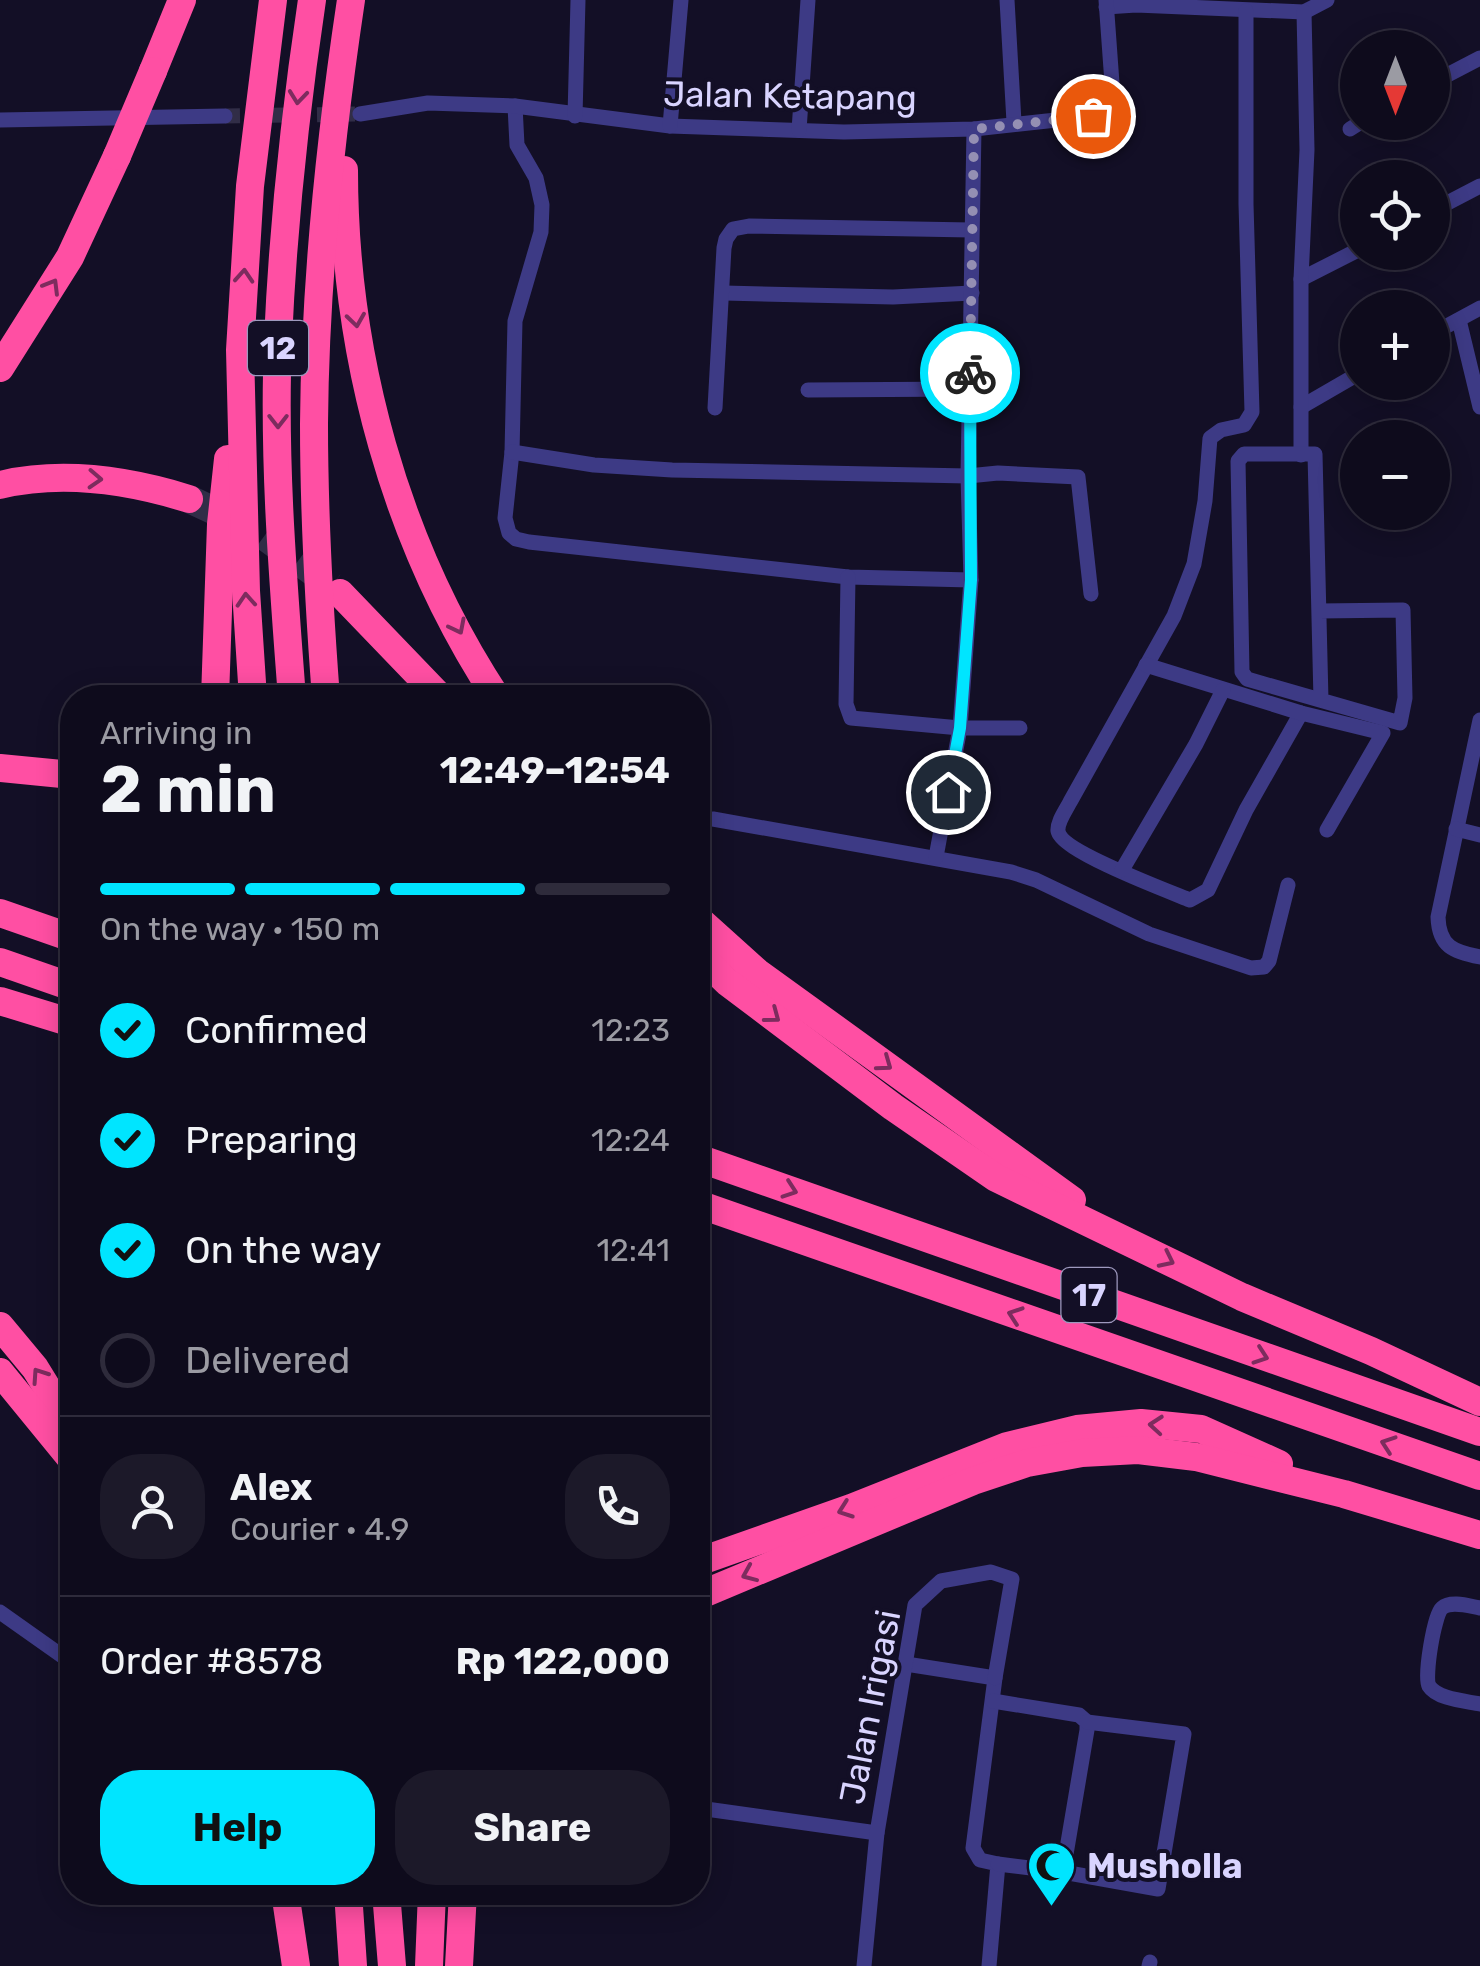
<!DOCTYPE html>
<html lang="en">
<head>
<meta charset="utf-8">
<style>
	:root { --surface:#0e0b1c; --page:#1c1929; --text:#f1f3f6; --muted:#9b9ba3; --line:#2e2b3b; --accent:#00e5ff }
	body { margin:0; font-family:Rubik,sans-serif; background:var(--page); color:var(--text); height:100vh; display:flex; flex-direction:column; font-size:38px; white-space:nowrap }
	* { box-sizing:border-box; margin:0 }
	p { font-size:32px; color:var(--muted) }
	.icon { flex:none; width:55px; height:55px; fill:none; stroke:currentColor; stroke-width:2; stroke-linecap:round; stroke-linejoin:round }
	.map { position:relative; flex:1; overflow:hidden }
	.side { position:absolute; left:60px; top:685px; width:650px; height:1220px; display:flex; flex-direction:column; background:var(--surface); border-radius:40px; box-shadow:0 5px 25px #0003,0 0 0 2px var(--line) }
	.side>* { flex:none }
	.needle { width:65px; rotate:180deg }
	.tools { position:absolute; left:1340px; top:30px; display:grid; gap:20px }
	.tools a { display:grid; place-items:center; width:110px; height:110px; border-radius:50%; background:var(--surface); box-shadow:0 5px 25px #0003,0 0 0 2px var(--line); font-size:50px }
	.pin { position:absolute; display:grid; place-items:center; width:85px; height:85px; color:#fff; margin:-42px; border:5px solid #fff; border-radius:50%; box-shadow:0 2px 10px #0007 }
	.courier { position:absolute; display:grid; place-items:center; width:100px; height:100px; margin:-50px; border:8px solid #00e5ff; border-radius:50%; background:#fff; color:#222; box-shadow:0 2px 12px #0007 }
	.overview em { font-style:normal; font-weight:700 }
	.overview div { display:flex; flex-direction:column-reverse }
	.overview { display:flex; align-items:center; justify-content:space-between; height:170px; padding:0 40px }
	h1 { font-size:65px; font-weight:700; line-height:75px }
	.bar { display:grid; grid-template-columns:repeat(4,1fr); gap:15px 10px; align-content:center; height:120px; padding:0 40px }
	.bar i { height:12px; border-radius:8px; background:var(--line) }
	.bar .active { background:var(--accent) }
	.bar p { grid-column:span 4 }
	.line { display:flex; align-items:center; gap:25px; padding:0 40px; border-top:2px solid var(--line) }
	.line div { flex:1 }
	.round { display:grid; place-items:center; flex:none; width:105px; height:105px; border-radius:40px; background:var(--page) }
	ol { padding:0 40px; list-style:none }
	li { display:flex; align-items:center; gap:30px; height:110px }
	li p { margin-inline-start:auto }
	li .icon { padding:10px; border-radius:50%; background:var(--accent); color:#111; stroke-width:4 }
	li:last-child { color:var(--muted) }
	li i { width:55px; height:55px; border:5px solid var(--line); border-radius:50% }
	.cta { display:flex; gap:20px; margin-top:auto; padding:20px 40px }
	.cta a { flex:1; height:115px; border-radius:40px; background:var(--accent); color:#111; font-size:40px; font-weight:700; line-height:115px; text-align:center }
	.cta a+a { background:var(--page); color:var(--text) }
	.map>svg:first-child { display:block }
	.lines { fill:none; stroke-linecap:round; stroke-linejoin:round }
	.minor-tunnel { stroke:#312d47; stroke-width:15; stroke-dasharray:15 8; stroke-linecap:butt }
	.motorway-tunnel { stroke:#312d47; stroke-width:28; stroke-dasharray:28 14; stroke-linecap:butt }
	.minor { stroke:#3d3a85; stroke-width:15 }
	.motorway { stroke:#ff4fa3; stroke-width:28 }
	.motorway-bridge { stroke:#ff4fa3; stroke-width:28 }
	.oneway { stroke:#7d2c5e }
	.done { stroke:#948fb3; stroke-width:10; stroke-dasharray:0 18 }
	.route { stroke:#00e5ff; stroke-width:12 }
	.labels { text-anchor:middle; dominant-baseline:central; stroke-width:8; stroke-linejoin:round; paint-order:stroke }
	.shield { fill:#130f26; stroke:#9e99be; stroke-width:2.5 }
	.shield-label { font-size:32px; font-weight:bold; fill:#d9d4ff }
	.street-label { font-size:35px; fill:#d9d4ff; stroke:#130f26 }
	.poi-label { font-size:35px; font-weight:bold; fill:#d9d4ff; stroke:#130f26; text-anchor:start }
</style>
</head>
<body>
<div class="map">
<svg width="1480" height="1966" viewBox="0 0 1480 1966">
	<rect width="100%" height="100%" fill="#130f26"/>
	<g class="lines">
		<path class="minor-tunnel" d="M 225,116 L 360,114"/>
		<path class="motorway-tunnel" d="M 189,499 L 257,531 L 332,586"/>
		<g class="minor">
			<path d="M 1007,0 L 1014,122"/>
			<path d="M 1106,7 L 1136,5 L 1304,12 L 1327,0"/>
			<path d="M 1246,11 L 1246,204 L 1252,412 L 1244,425 L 1221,430 L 1210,438 L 1205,501 L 1194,564 L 1174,616 L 1070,802 C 1066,810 1057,822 1058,831 C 1061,851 1168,891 1190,900 L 1208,890 L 1246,810 L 1301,713"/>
			<path d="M 1432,83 L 1480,58"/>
			<path d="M 515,106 L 517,145 L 536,178 L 542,205 L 541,232 L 515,321 L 512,452 L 505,518 L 509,533 L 516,539 L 529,542 L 848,577 L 971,580"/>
			<path d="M 360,114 L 428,103 L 515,106 L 670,126 L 844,132 L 974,129 L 1093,116 L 1107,110 L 1113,97 L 1106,0"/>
			<path d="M 575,116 L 578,0"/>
			<path d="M 0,120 L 225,116"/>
			<path d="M 670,126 L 681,0"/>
			<path d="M 1350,129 L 1361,122"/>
			<path d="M 799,130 L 808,0"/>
			<path d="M 1432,211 L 1480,186"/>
			<path d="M 1301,279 L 1358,250"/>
			<path d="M 724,293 L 893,297 L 972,293"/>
			<path d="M 1459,320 L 1480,407"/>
			<path d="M 1432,334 L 1480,308"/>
			<path d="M 808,390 L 970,389"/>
			<path d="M 1301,407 L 1358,374"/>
			<path d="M 715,408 L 724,248 L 726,239 L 733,229 L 749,226 L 971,230"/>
			<path d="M 512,452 L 594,465 L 672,470 L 968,476 L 998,473 L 1078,477 L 1091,594"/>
			<path d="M 1301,455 L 1301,279 L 1307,150 L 1304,12"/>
			<path d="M 848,577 L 846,704 L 851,718 L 960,728 L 1020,728"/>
			<path d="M 1319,611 L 1403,610 L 1405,698 L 1400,723 L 1247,679 L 1242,672 L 1238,461 L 1244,454 L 1315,454 L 1321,700"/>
			<path d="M 1146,665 L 1301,713 L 1383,733 L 1327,830"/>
			<path d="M 1480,720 L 1438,917 C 1439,947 1454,952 1480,957"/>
			<path d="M 713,819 L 1011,872 L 1036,880 L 1149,934 L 1251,968 L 1264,967 L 1269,961 L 1288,885"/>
			<path d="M 1456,829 L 1480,835"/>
			<path d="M 936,857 L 960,728 L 971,580 L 968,476 L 974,129"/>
			<path d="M 1122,870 L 1196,744 L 1223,690"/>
			<path d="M 1480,1608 C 1469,1606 1451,1600 1442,1608 C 1434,1615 1424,1677 1429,1686 C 1437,1699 1466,1701 1480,1704"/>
			<path d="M 0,1612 L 72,1663"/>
			<path d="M 906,1664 L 995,1678 L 973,1848 L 980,1860 L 998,1864 L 989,1966"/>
			<path d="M 993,1701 L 1079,1715 L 1087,1722 L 1087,1730 L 1063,1872 L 998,1864"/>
			<path d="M 706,1809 L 877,1833"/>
			<path d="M 1063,1872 L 1158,1889 L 1184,1734 L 1087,1722"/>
			<path d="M 864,1966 L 877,1833 L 915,1605 L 941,1581 L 991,1572 L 1012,1579 L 995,1678"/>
			<path d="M 1149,1966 L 1150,1962"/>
		</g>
		<g class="motorway">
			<path d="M 153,71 L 182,0"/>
			<path d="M 344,170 C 344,355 395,543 497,698"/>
			<path d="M 0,368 L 70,257 L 117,156"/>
			<path d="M 0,485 C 63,470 128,480 189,499"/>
			<path d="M 340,593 L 441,698"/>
			<path d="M 215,698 L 221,524 L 228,459"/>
			<path d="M 253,698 L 246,591 L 240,350 L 250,186 L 273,0"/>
			<path d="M 292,698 C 283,579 273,459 278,340 C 283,227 295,113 312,0"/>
			<path d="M 326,698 C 319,606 314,515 314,424 C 315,282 330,140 351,0"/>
			<path d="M 0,768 L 72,775"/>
			<path d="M 0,913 L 72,938"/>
			<path d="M 698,919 L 757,972 L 1072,1200"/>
			<path d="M 698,954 L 727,982 L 893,1107 L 996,1178 L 1242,1297 L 1371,1351 L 1480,1402"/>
			<path d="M 0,962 L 72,987"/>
			<path d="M 0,1001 L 72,1023"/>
			<path d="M 698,1158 L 1480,1432"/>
			<path d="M 698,1204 L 1480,1476"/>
			<path d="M 698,1209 L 698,1248"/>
			<path d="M 0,1326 L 35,1368 L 72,1428"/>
			<path d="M 0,1372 L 72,1460"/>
			<path d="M 698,1562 L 851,1508 L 1007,1446 L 1077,1429 L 1141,1423 L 1201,1429 L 1279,1464"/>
			<path d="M 698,1596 L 973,1481 L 1027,1463 L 1082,1453 L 1138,1450 L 1196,1457 L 1344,1494 L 1480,1535"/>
			<path d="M 285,1892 L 296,1966"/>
			<path d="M 348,1892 L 353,1966"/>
			<path d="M 386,1892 L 392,1966"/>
			<path d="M 429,1966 L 432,1892"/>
			<path d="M 459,1966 L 463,1892"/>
		</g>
		<path class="motorway-bridge" d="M 117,156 L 153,71"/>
	</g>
	<defs><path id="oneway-chevron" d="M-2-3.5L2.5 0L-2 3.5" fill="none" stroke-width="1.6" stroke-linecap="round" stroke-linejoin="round" transform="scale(2.5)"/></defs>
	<g class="oneway">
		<use href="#oneway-chevron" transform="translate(298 97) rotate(96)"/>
		<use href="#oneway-chevron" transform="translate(244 276) rotate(-86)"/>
		<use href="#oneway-chevron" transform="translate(52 286) rotate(-59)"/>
		<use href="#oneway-chevron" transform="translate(356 320) rotate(82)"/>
		<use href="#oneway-chevron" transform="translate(278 421) rotate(90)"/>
		<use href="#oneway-chevron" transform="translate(95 479) rotate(3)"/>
		<use href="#oneway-chevron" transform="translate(246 600) rotate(-94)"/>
		<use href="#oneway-chevron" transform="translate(458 627) rotate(63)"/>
		<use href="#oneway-chevron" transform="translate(773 1016) rotate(37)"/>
		<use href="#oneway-chevron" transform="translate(885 1064) rotate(36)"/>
		<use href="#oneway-chevron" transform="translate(790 1190) rotate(19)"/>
		<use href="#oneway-chevron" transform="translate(1167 1260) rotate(26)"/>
		<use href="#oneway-chevron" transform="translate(1015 1315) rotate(-161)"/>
		<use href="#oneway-chevron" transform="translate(1261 1356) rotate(19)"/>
		<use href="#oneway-chevron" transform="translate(39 1375) rotate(-124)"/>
		<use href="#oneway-chevron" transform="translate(1156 1425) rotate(-175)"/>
		<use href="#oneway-chevron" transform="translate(1388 1444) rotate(-161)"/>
		<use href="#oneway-chevron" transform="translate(845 1510) rotate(160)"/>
		<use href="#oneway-chevron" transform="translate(749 1574) rotate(157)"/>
	</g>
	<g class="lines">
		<path class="done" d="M 970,373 L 974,129 L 1093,116"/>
		<path class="route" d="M 948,792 L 960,728 L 971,580 L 970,373"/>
	</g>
	<defs>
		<symbol id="mosque-pin" viewBox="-11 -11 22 30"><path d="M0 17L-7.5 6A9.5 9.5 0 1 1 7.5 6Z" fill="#00e5ff" stroke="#130f26"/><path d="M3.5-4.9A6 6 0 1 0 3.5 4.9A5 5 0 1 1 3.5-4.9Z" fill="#111"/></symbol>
	</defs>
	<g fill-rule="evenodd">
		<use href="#mosque-pin" x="1024" y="1838" width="55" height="75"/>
	</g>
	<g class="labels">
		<g class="shield">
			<rect x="248" y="321" width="60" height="54" rx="8"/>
			<rect x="1061.5" y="1268" width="55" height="54" rx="8"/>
		</g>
		<g class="shield-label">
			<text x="278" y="348">12</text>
			<text x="1089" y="1295">17</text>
		</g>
		<g class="street-label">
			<text transform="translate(790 96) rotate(1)">Jalan Ketapang</text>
			<text transform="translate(870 1707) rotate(-79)">Jalan Irigasi</text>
		</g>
		<g class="poi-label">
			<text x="1087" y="1866">Musholla</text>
		</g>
	</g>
</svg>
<div class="tools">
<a><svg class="needle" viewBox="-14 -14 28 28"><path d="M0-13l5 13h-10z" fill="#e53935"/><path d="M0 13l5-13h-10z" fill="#9b9ba3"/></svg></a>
<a><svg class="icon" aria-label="locate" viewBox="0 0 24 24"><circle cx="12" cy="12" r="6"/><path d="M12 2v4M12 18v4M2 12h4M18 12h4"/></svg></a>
<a>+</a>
<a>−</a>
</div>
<div class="pin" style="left:1093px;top:116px;background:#ea580c"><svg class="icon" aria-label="bag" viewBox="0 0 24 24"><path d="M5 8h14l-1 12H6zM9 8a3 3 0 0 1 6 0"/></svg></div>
<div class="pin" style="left:948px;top:792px;background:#1f2937"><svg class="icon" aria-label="home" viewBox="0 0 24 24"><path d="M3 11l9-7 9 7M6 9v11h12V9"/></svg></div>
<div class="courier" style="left:970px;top:373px"><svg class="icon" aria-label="bike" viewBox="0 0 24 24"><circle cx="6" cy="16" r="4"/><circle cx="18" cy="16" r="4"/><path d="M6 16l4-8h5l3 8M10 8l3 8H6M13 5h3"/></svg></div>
<section class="side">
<div class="overview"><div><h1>2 min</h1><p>Arriving in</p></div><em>12:49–12:54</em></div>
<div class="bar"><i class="active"></i><i class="active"></i><i class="active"></i><i></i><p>On the way · 150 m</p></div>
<ol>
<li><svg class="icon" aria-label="check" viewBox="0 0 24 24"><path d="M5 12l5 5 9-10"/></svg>Confirmed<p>12:23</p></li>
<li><svg class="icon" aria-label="check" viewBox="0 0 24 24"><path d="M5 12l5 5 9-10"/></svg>Preparing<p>12:24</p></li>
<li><svg class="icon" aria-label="check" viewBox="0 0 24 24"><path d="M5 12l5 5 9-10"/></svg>On the way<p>12:41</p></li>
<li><i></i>Delivered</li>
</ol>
<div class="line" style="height:180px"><a class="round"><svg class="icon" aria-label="person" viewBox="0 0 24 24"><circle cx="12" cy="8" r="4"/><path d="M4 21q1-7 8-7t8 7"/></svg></a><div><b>Alex</b><p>Courier · 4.9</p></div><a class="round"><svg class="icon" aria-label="phone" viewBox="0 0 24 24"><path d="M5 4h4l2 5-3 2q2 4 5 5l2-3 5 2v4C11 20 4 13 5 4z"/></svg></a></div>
<div class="line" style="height:130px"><div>Order #8578</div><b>Rp 122,000</b></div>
<div class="cta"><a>Help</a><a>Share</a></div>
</section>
</div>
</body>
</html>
